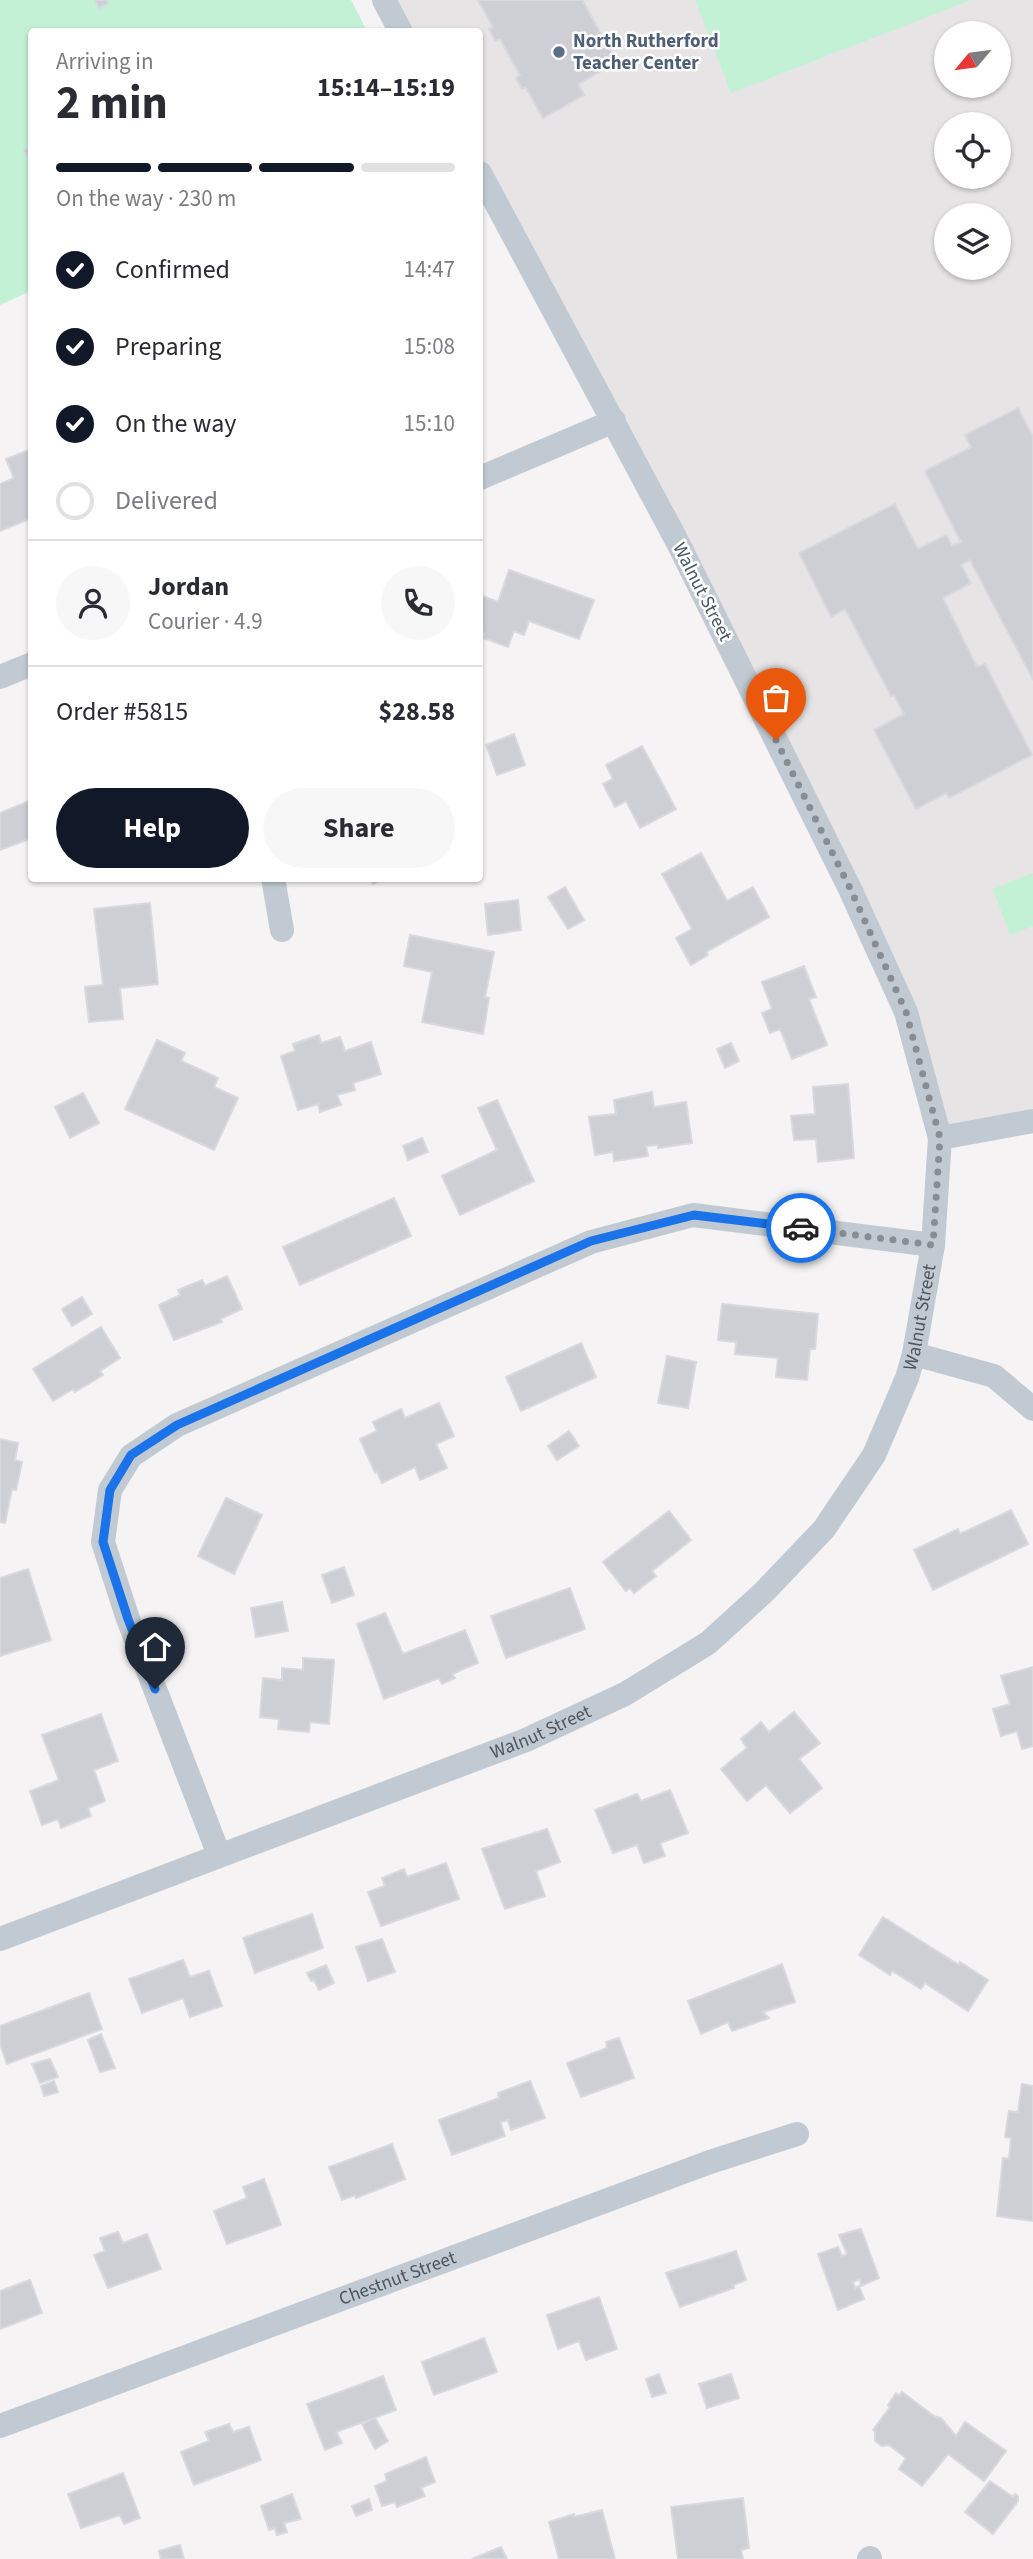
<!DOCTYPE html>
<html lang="en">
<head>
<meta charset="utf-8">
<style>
	:root { --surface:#fff; --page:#f7f7f7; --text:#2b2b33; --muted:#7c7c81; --line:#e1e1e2; --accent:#111827 }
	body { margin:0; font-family:"Source Sans 3",sans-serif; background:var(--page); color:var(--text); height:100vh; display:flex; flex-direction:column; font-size:26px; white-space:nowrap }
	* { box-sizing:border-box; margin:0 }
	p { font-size:23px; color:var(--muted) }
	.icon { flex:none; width:38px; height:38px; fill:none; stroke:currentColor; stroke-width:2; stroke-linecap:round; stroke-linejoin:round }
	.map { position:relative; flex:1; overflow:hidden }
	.details { position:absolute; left:28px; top:28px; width:455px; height:854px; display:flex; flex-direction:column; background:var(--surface); border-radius:7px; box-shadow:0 2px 5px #0004 }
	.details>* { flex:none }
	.needle { width:46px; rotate:241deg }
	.fabs { position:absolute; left:934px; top:21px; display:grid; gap:14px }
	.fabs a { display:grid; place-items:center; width:77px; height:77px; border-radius:50%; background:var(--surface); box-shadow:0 2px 5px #0004; font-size:35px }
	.pin { position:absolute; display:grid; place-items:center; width:60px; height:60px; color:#fff; margin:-72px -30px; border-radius:50% 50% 50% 0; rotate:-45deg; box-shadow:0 0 7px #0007 }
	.pin .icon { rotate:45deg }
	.courier { position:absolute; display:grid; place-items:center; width:70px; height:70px; margin:-35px; border:5px solid #1a73e8; border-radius:50%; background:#fff; color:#222; box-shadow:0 2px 9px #0007 }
	.overview em { font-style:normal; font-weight:700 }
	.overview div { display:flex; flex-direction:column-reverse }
	.overview { display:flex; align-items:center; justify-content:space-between; height:119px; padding:0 28px }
	h1 { font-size:46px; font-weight:700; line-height:52px }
	.bar { display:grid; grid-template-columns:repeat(4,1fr); gap:10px 7px; align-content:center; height:84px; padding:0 28px }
	.bar i { height:9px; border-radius:5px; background:var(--line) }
	.bar .current { background:var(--accent) }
	.bar p { grid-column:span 4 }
	.line { display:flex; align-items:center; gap:18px; padding:0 28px; border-top:2px solid var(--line) }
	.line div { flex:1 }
	.round { display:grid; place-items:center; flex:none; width:74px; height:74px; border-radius:37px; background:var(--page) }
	ol { padding:0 28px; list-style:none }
	li { display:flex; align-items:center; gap:21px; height:77px }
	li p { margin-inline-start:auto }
	li .icon { padding:7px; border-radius:50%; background:var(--accent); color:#fff; stroke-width:4 }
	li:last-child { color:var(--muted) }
	li i { width:38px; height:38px; border:4px solid var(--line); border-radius:50% }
	.cta { display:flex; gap:14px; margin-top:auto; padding:14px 28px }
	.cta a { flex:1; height:80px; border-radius:42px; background:var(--accent); color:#fff; font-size:28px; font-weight:700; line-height:80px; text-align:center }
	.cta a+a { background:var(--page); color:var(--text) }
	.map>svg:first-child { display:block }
	.education { fill:#e6e4e5; fill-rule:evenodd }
	.green { fill:#c3f1d5 }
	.building { fill:#cdcfd5; stroke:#d7d9de; stroke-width:2; fill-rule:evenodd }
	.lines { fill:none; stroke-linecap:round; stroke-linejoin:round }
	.street { stroke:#c1cad2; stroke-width:24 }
	.done { stroke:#868d94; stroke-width:7; stroke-dasharray:0 12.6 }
	.route { stroke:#1a73e8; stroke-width:9 }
	.service-dot { fill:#5c6f8a; stroke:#fff; stroke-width:2.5 }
	.labels { text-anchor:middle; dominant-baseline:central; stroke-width:5; stroke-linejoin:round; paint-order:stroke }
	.service-label { font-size:19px; font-weight:bold; fill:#4e5e75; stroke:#fff; text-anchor:start }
	.street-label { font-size:19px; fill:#4a5661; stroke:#fff }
</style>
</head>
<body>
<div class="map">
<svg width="1033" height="2559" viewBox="0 0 1033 2559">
	<rect width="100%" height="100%" fill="#f5f3f3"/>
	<path class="education" d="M 384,0 L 1033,0 L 1033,1121 L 940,1138 L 906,1012 L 480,173 L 480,32 L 401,31 ZM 947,33 L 999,33 L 999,86 L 947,86 ZM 947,124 L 999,124 L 999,177 L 947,177 ZM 947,215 L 999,215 L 999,268 L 947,268 Z"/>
	<g class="green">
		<path d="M 0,0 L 351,0 L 367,31 L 32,32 L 31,291 L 0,305 Z"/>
		<path d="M 695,0 L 971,0 L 731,93 Z"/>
		<path d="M 1033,873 L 1033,926 L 1010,935 L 993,889 Z"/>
	</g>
	<g class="building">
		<path d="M 95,0 L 107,0 L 108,3 L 99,8 Z"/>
		<path d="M 478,0 L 582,0 L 617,62 L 578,84 L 584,95 L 543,118 L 526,87 L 522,89 L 516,78 L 520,75 L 500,39 L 495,41 L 489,29 L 493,27 ZM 541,26 L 557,55 L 531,70 L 515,41 Z"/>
		<path d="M 478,0 L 582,0 L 617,62 L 578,84 L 584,95 L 543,118 L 526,87 L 522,89 L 516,78 L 520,75 L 500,39 L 495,41 L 489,29 L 493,27 Z"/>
		<path d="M 32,146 L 32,160 L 30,161 L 24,150 Z"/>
		<path d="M 1018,408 L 1033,437 L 1033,680 L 970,560 L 961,565 L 971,583 L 943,598 L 977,667 L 985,664 L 1032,755 L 949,798 L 946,793 L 916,809 L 874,730 L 904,714 L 894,695 L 891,696 L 845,609 L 831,617 L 799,553 L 895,504 L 918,549 L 946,535 L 952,546 L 961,542 L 925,471 L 971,447 L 965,435 Z"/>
		<path d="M 32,449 L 32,518 L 0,531 L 0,484 L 14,478 L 6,459 Z"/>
		<path d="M 509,570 L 594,600 L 579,639 L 529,621 L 524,635 L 514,631 L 508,647 L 483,638 L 485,633 L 480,631 L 480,595 L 498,602 Z"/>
		<path d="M 514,734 L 525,765 L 497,775 L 486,745 Z"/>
		<path d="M 642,746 L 676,809 L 640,828 L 626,801 L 615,807 L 603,784 L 613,779 L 606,765 Z"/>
		<path d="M 29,801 L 32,802 L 32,838 L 0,850 L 0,813 Z"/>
		<path d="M 701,853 L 727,901 L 753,887 L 769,917 L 706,952 L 708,955 L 691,965 L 676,938 L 692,929 L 662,874 Z"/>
		<path d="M 370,878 L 386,878 L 373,884 Z"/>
		<path d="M 565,887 L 584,920 L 568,929 L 548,897 Z"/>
		<path d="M 518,900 L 521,930 L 488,935 L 485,904 Z"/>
		<path d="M 150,903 L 158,984 L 120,988 L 123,1019 L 89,1022 L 85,987 L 103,985 L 94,909 Z"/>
		<path d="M 410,935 L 494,952 L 485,997 L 489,998 L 483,1034 L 422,1022 L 432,972 L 404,966 Z"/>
		<path d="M 804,966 L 816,997 L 809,999 L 827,1045 L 792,1059 L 780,1029 L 770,1033 L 762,1013 L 772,1009 L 762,982 Z"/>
		<path d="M 319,1035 L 321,1043 L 340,1037 L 345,1051 L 371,1042 L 381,1074 L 353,1083 L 355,1090 L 337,1095 L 341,1105 L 320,1112 L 318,1104 L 298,1110 L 281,1056 L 295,1051 L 293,1044 Z"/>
		<path d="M 157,1040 L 185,1053 L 181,1061 L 218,1078 L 214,1087 L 238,1098 L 214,1150 L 125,1109 Z"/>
		<path d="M 731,1043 L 739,1061 L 725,1068 L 717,1049 Z"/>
		<path d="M 848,1084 L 854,1158 L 818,1162 L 816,1139 L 794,1140 L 791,1116 L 815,1114 L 813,1087 Z"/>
		<path d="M 652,1092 L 654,1107 L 686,1102 L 692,1143 L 658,1148 L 658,1145 L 646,1146 L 648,1156 L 614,1161 L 613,1152 L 595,1155 L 589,1117 L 616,1114 L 614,1100 Z"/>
		<path d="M 83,1093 L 99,1123 L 70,1138 L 55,1107 Z"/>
		<path d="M 497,1100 L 534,1181 L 460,1215 L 442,1176 L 497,1150 L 478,1108 Z"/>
		<path d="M 422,1138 L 428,1152 L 408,1160 L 403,1146 Z"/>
		<path d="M 394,1198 L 411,1236 L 300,1285 L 283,1247 Z"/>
		<path d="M 227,1276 L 242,1309 L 220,1319 L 222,1322 L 174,1340 L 159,1305 L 180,1295 L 178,1290 L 202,1280 L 205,1286 Z"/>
		<path d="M 82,1297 L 92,1314 L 72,1326 L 62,1309 Z"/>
		<path d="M 722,1304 L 818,1314 L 815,1349 L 810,1349 L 807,1380 L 776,1377 L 778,1358 L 735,1354 L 736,1342 L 718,1340 Z"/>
		<path d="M 101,1327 L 120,1358 L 100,1371 L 103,1375 L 75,1392 L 73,1389 L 53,1401 L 33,1369 Z"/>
		<path d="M 581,1343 L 596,1377 L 521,1411 L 506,1377 Z"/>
		<path d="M 667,1356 L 696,1362 L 688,1408 L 658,1403 Z"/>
		<path d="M 439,1403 L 454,1436 L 436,1444 L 447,1468 L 420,1480 L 415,1467 L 382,1483 L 377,1472 L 375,1473 L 360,1439 L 377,1431 L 373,1422 L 401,1409 L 405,1418 Z"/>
		<path d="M 569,1431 L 579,1446 L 557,1460 L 548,1446 Z"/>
		<path d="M 0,1439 L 18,1443 L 15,1460 L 22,1462 L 16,1490 L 12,1489 L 5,1523 L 0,1522 Z"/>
		<path d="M 226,1498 L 262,1515 L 234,1574 L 198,1556 Z"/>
		<path d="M 1011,1510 L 1028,1544 L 933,1590 L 914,1550 L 958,1529 L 960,1534 Z"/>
		<path d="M 669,1511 L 691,1540 L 652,1571 L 656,1576 L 634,1593 L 630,1588 L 626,1591 L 603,1562 Z"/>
		<path d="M 344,1567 L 354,1595 L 332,1603 L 322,1575 Z"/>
		<path d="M 28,1569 L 51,1640 L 0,1656 L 0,1578 Z"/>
		<path d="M 570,1588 L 585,1629 L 506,1658 L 491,1616 Z"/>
		<path d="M 282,1602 L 288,1631 L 256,1637 L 251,1608 Z"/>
		<path d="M 385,1613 L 403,1654 L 465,1630 L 478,1663 L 452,1674 L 455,1678 L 442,1684 L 439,1678 L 384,1699 L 357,1624 Z"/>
		<path d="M 303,1658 L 334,1660 L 329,1724 L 310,1722 L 309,1732 L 278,1729 L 279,1719 L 260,1717 L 263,1678 L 282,1680 L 282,1668 L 303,1670 Z"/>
		<path d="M 1033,1667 L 1033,1746 L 1022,1749 L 1017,1731 L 1001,1736 L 993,1709 L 1010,1704 L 1001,1676 Z"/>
		<path d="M 794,1712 L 820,1743 L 799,1759 L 822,1788 L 790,1813 L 766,1785 L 747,1801 L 721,1769 L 747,1748 L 741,1739 L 761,1722 L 769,1732 Z"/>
		<path d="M 101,1714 L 118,1761 L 94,1770 L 105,1801 L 88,1808 L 91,1816 L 61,1828 L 58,1819 L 42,1825 L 30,1791 L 59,1780 L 42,1735 Z"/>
		<path d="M 670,1790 L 688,1833 L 660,1843 L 665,1856 L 644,1863 L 637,1845 L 613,1853 L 595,1810 L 637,1794 L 641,1801 Z"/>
		<path d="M 547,1829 L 560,1862 L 536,1871 L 545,1896 L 505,1909 L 482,1849 Z"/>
		<path d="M 446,1863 L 459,1899 L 381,1926 L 368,1892 L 385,1886 L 382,1878 L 404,1869 L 407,1877 Z"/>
		<path d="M 312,1914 L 323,1948 L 255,1973 L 243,1938 Z"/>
		<path d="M 883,1917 L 959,1965 L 960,1962 L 988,1980 L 968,2011 L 925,1983 L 921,1989 L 892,1971 L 890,1975 L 859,1955 Z"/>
		<path d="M 382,1939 L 395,1972 L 368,1981 L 356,1947 Z"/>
		<path d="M 183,1960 L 190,1977 L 209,1971 L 222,2006 L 190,2017 L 183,1998 L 142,2013 L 129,1979 Z"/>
		<path d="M 782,1964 L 795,2002 L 763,2012 L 769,2018 L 732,2031 L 728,2022 L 701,2034 L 688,2001 Z"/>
		<path d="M 326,1965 L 334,1983 L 319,1990 L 314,1980 L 311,1981 L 307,1973 Z"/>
		<path d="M 89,1993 L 102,2029 L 7,2064 L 0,2044 L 0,2026 Z"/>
		<path d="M 101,2034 L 115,2068 L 100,2072 L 88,2040 Z"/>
		<path d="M 619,2038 L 634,2078 L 581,2097 L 567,2063 L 607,2048 L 606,2042 Z"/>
		<path d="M 50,2059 L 58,2077 L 40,2083 L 32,2064 Z"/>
		<path d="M 54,2081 L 58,2092 L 44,2096 L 41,2086 Z"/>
		<path d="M 530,2081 L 545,2118 L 511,2130 L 508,2120 L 500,2122 L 505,2136 L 452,2155 L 439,2120 L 499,2098 L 498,2093 Z"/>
		<path d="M 1022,2084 L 1033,2086 L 1033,2221 L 997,2216 L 1003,2158 L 1009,2159 L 1011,2138 L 1005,2137 L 1009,2111 L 1018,2112 Z"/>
		<path d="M 392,2144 L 405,2179 L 356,2198 L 355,2195 L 342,2200 L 329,2167 Z"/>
		<path d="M 264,2179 L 281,2225 L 227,2244 L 214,2211 L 247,2198 L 243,2187 Z"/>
		<path d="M 861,2229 L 879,2278 L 861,2286 L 860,2279 L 853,2282 L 855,2288 L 859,2286 L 864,2299 L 838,2310 L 818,2254 L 838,2247 L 842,2256 L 847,2254 L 839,2235 Z"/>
		<path d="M 118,2232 L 123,2243 L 147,2234 L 161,2269 L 108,2288 L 94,2255 L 105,2251 L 100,2238 Z"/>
		<path d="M 736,2251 L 746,2280 L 733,2285 L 734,2288 L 680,2307 L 666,2273 Z"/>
		<path d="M 30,2280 L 42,2313 L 0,2329 L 0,2291 Z"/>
		<path d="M 599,2297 L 617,2349 L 586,2360 L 579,2341 L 558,2349 L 547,2315 Z"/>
		<path d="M 484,2338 L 497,2372 L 434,2395 L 422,2362 Z"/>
		<path d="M 659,2374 L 666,2393 L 652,2397 L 646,2379 Z"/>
		<path d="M 731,2374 L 739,2398 L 707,2408 L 699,2384 Z"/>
		<path d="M 383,2376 L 396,2410 L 336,2432 L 342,2443 L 325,2450 L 307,2404 Z"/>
		<path d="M 902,2392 L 934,2416 L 941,2418 L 956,2436 L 965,2422 L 1006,2451 L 984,2481 L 948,2454 L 922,2486 L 899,2469 L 906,2458 L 889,2445 L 882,2446 L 875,2441 L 875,2431 L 873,2430 L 890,2407 L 888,2405 L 896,2393 L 899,2396 Z"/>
		<path d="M 375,2418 L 388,2441 L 375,2449 L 362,2424 Z"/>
		<path d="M 229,2424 L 233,2432 L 249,2427 L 261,2460 L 194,2485 L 181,2452 L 209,2441 L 205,2432 Z"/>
		<path d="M 426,2457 L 435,2482 L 421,2488 L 425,2496 L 397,2507 L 395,2502 L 382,2506 L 375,2486 L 387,2481 L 385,2474 Z"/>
		<path d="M 123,2473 L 140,2518 L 124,2524 L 120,2515 L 81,2528 L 68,2494 Z"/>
		<path d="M 990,2481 L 1013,2497 L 1015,2494 L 1018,2496 L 1018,2501 L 993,2534 L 965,2512 Z"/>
		<path d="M 292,2494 L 301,2519 L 284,2523 L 287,2532 L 277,2535 L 275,2528 L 269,2530 L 261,2506 Z"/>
		<path d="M 743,2498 L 749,2548 L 741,2550 L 743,2559 L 678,2559 L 671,2507 Z"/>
		<path d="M 369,2499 L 372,2510 L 356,2516 L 352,2506 Z"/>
		<path d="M 602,2510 L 615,2559 L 559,2559 L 549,2522 L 574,2514 L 574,2517 Z"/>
		<path d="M 180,2545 L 184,2559 L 161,2559 L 159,2551 Z"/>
		<path d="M 501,2547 L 507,2559 L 472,2559 Z"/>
	</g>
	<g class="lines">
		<g class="street">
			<path d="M 384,0 L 401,32"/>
			<path d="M 480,478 L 614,421"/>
			<path d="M 0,677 L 32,664"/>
			<path d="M 273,878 L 282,930"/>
			<path d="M 940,1138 L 1033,1121"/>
			<path d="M 914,1354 L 994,1376 L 1033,1409"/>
			<path d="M 219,1855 L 128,1619 L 103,1542 L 110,1490 L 131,1456 L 177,1425 L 591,1242 L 693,1215 L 933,1245"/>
			<path id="s1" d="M 0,1939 L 526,1740 L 625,1694 L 708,1643 L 764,1592 L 824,1529 L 874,1455 L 907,1378 L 914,1354 L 933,1245 L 940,1138 L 906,1012 L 850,889 L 677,541 L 480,173"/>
			<path id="s2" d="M 0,2426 L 710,2162 L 797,2134"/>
			<path d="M 869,2559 L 870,2558"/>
		</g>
	</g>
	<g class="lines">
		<path class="done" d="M 776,740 L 850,888 L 906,1012 L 940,1138 L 933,1245 L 801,1228"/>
		<path class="route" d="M 155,1689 L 128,1619 L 103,1542 L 110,1490 L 131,1455 L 177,1425 L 591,1241 L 694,1215 L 801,1228"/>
	</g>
	<circle class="service-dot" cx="559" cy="52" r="7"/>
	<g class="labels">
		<g class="service-label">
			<text x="573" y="41">North Rutherford<tspan x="573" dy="22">Teacher Center</tspan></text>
		</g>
		<g class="street-label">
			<text transform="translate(702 592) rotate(63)">Walnut Street</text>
			<text stroke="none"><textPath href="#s1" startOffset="1167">Walnut Street</textPath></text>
			<text stroke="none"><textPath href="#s1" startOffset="579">Walnut Street</textPath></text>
			<text stroke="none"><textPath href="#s2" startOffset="424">Chestnut Street</textPath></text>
		</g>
	</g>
</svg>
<div class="fabs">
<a><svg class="needle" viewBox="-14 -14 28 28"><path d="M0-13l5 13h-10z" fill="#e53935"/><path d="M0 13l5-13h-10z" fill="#7c7c81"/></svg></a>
<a><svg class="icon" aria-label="locate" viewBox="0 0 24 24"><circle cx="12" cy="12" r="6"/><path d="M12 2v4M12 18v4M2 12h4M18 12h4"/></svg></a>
<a><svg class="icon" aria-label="layers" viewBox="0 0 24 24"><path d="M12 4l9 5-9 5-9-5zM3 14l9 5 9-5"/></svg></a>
</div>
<div class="pin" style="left:776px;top:740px;background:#ea580c"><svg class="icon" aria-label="bag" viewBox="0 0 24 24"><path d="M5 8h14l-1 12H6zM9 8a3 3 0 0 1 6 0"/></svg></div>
<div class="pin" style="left:155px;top:1689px;background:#1f2937"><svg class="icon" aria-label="home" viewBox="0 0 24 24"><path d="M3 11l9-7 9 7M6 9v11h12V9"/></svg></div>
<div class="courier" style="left:801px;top:1228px"><svg class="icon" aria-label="car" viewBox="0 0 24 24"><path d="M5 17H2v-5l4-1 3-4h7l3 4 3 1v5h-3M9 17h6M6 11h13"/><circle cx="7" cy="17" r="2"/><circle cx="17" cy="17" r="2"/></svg></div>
<section class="details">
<div class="overview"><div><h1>2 min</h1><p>Arriving in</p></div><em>15:14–15:19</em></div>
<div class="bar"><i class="current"></i><i class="current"></i><i class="current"></i><i></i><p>On the way · 230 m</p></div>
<ol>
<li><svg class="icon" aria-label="check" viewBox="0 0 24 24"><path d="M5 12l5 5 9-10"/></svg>Confirmed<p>14:47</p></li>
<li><svg class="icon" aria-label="check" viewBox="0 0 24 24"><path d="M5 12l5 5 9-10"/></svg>Preparing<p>15:08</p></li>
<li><svg class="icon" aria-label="check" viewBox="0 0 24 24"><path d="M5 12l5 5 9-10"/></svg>On the way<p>15:10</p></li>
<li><i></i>Delivered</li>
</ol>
<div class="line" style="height:126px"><a class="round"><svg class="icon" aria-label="person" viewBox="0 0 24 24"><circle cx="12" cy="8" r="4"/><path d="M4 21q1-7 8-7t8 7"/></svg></a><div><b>Jordan</b><p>Courier · 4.9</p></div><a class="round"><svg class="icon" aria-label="phone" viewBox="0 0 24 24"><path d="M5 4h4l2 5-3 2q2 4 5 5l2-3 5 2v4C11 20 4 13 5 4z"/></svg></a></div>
<div class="line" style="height:91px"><div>Order #5815</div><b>$28.58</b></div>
<div class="cta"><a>Help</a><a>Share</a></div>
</section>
</div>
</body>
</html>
